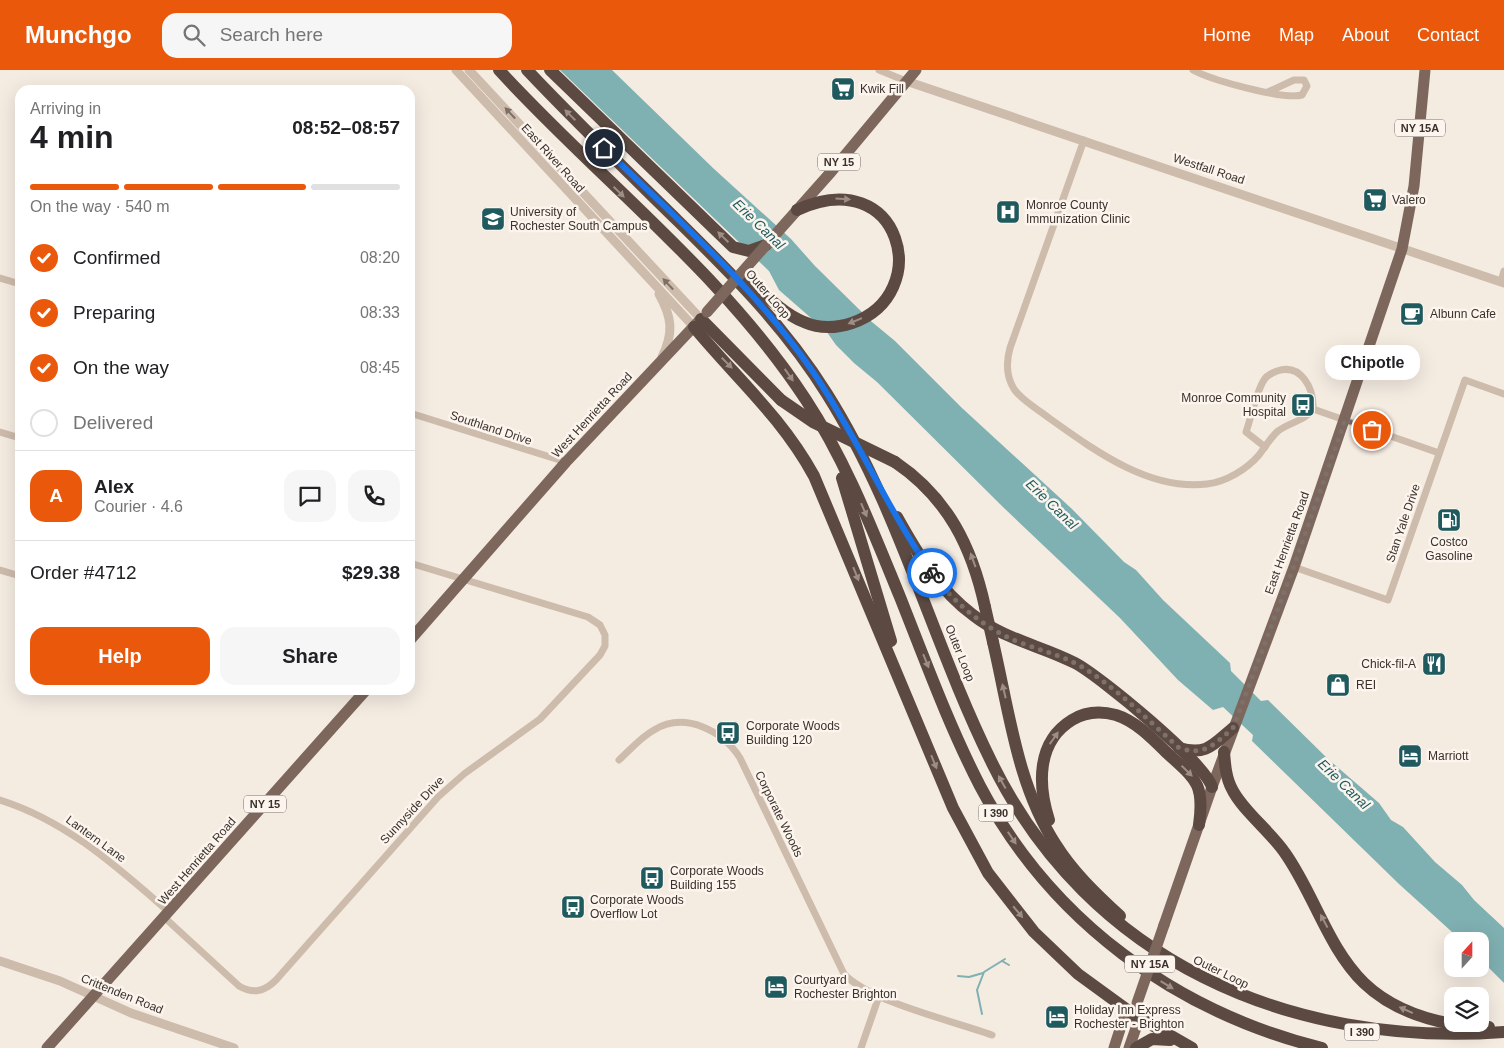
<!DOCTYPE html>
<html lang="en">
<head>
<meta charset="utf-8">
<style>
	:root { --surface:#fff; --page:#f6f6f6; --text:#202124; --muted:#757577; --line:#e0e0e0; --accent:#ea580c }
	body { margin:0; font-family:Arial,sans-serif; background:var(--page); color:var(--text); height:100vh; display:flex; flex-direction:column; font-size:19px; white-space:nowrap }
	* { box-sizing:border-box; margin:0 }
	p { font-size:16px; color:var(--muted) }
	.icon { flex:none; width:28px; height:28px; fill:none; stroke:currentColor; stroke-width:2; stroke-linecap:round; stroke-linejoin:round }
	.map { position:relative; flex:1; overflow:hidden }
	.side { position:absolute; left:15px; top:15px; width:400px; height:610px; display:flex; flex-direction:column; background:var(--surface); border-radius:15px; box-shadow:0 5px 20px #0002 }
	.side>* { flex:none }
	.needle { width:32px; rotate:21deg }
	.controls { position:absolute; left:1444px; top:862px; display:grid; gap:10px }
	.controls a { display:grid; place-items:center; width:45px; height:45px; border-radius:10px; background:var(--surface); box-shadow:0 5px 20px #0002; font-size:25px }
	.pin { position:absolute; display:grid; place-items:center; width:42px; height:42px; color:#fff; margin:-21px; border:2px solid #fff; border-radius:50%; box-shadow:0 1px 5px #0007 }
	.courier { position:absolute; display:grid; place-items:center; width:50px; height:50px; margin:-25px; border:4px solid #1a73e8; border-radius:50%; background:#fff; color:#222; box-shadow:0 1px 6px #0007 }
	.bubble { position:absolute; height:35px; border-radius:15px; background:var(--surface); box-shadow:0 5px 20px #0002; font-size:16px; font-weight:800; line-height:35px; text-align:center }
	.summary em { font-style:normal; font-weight:800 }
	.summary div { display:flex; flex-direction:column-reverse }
	.summary { display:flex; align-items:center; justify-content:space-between; height:85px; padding:0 15px }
	h1 { font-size:32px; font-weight:800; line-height:38px }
	.bar { display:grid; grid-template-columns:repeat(4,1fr); gap:8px 5px; align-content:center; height:60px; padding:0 15px }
	.bar i { height:6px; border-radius:4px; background:var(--line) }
	.bar .current { background:var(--accent) }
	.bar p { grid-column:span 4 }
	.line { display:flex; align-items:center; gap:12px; padding:0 15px; border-top:1px solid var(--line) }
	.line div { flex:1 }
	.round { display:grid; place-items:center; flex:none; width:52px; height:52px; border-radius:15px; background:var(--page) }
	ol { padding:0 15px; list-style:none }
	li { display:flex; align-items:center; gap:15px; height:55px }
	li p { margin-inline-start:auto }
	li .icon { padding:5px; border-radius:50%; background:var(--accent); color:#fff; stroke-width:4 }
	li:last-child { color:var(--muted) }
	li i { width:28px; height:28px; border:2px solid var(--line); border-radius:50% }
	.cta { display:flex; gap:10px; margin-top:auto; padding:10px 15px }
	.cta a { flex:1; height:58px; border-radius:15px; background:var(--accent); color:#fff; font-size:20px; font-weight:800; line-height:58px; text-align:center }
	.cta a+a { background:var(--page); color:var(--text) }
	header { display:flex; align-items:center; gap:30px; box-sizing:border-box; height:70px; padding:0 25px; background:var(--accent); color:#fff }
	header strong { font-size:24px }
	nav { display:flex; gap:28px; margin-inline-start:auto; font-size:18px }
	.search { width:350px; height:45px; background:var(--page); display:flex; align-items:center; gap:12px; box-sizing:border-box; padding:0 18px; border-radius:15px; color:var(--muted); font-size:19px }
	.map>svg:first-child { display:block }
	.water { fill:#7fb0b2 }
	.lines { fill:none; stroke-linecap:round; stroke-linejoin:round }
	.stream { stroke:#7fb0b2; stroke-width:2 }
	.minor { stroke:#cdbbac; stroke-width:7 }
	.tertiary { stroke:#cdbbac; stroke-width:9 }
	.primary { stroke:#7d675c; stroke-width:11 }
	.motorway { stroke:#5c4a42; stroke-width:12 }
	.primary-bridge { stroke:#7d675c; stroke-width:11 }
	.motorway-bridge { stroke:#5c4a42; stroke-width:12 }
	.oneway { fill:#7d6f65 }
	.oneway2 { fill:#9c8e87 }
	.done { stroke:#7c716b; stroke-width:5; stroke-dasharray:0 9 }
	.route { stroke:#1a73e8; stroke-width:6 }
	.labels { text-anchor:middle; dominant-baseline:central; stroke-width:5; stroke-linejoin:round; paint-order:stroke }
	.shield { fill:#fbf5ee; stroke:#756b66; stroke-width:1 }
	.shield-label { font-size:11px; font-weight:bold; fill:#3b302b }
	.poi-label { font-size:12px; fill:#3b302b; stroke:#fbf5ee; text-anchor:start }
	.street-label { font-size:12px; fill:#3b302b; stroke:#fbf5ee }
	.water-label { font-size:14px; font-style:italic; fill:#1f5a5e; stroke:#fbf5ee }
</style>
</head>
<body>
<header>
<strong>Munchgo</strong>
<div class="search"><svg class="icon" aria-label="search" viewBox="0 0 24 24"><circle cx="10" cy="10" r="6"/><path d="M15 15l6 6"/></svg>Search here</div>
<nav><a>Home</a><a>Map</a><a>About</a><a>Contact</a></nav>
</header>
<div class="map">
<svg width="1504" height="978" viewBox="0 0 1504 978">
	<rect width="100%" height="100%" fill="#f4ebe1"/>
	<path class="water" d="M 560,0 L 612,0 L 713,98 L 791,169 L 815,196 L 872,252 L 895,271 L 962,338 L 1072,439 L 1124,492 L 1136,500 L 1163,530 L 1230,593 L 1231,601 L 1261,631 L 1268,630 L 1328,689 L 1379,733 L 1391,750 L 1403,757 L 1435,792 L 1462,815 L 1474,830 L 1504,858 L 1504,913 L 1480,889 L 1480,871 L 1462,871 L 1399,814 L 1252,671 L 1253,665 L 1223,637 L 1213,640 L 1178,610 L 1120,548 L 1004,438 L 877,312 L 854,293 L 836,275 L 822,255 L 811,248 L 779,220 L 769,201 Z"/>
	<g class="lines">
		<g class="stream">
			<path d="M 1002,891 L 1009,895"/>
			<path d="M 958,906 L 969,907 L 983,903"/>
			<path d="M 982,944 L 977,920 L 984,902 L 1005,889"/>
		</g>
		<g class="minor">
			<path d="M 879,0 L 906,11"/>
			<path d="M 1193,0 C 1211,10 1283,30 1302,25 L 1307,16 L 1304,10 L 1294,10 L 1268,22"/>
			<path d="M 1084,70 L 1010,278 C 1006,292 1006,306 1014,319 C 1022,331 1038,339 1049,348 C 1094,380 1149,421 1207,414 C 1226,412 1247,399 1259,385 C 1265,377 1271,367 1278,361 C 1290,352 1305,351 1313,339"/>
			<path d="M 0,208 L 20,214"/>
			<path d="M 1501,212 L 1504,201"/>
			<path d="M 1313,339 L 1439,383"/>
			<path d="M 410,343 L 566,392"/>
			<path d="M 0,362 L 20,368"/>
			<path d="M 1265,377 L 1246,362 C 1251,348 1256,322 1264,310 C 1266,306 1272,303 1277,301 C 1301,293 1314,318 1313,339"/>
			<path d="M 1294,497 L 1388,530 L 1465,310 L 1504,324"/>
			<path d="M 0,500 L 20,506"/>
			<path d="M 619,690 C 630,680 641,667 654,660 C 685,641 723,661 740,688 L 844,904 C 870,932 954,951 992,965"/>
			<path d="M 0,730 C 67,751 117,797 169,842"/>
			<path d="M 165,848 L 239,916 C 253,924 264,922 276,910 L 438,727 L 464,704 L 540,649 L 600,585 L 605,576 L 605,565 L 600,555 L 588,547 L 410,493"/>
			<path d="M 861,978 L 879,926"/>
		</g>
		<g class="tertiary">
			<path d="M 456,0 L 694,257"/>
			<path d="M 469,0 L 701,249"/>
			<path d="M 906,11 L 1504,213"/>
			<path d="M 659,224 C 672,247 674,263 662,287"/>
			<path d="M 0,891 L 60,911 L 131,943 L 234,978"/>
		</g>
		<g class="primary">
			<path d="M 766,175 L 831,102 L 916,0"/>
			<path d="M 410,570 L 566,392 L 699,251"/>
			<path d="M 1164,855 L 1212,717 L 1294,497 L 1402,179 L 1414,116 L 1425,0"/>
			<path d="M 47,978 L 366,620"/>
			<path d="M 1114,978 L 1123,950 L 1133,944"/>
			<path d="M 1129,978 L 1137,955 L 1133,944 L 1134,940"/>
		</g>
		<g class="motorway">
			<path d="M 499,0 C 600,110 724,204 806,330 C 846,391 872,459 900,527 C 925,590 949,656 980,716 C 1051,851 1176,942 1322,978"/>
			<path d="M 527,0 C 576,52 627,101 678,151 C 733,205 786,258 827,324 C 899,438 932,572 992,693 C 1089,890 1289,978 1504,962"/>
			<path d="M 550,0 L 733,177 L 749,181 L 766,175"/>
			<path d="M 742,204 C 761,220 781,243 804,252 C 820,259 837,258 852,253 C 935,225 902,92 797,140"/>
			<path d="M 701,249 L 781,330"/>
			<path d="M 694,257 C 736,308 781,346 814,406 L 953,738 L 988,803 L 1034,862 L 1078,904 L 1133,944 L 1192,978"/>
			<path d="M 895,392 C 948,428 972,477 985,537"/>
			<path d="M 842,408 L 891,571"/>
			<path d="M 897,447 C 917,483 939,520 973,545 C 1005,570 1040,575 1075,593 C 1100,606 1205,693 1212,717"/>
			<path d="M 993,572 C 1009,640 1017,715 1056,775 C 1072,801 1097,825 1120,846"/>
			<path d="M 1179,678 C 1206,686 1213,675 1233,658"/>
			<path d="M 1224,682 C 1225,695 1226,708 1232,719 C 1242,740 1271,762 1285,783 C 1314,824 1328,878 1364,913 C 1389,937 1419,948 1452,954"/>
			<path d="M 1049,750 C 1038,716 1036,672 1072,650 C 1085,642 1101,641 1116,645 C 1135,651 1151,667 1165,681 C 1195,709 1205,712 1199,755"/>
			<path d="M 1454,954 L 1489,957"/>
			<path d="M 1136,978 L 1152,969 L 1170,970"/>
		</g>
		<g class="primary-bridge">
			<path d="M 707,242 L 766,175"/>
			<path d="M 1137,933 L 1164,855"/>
		</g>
		<g class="motorway-bridge">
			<path d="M 781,330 L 813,352 L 895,392"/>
			<path d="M 985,537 L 993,572"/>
		</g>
	</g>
	<defs><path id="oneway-solid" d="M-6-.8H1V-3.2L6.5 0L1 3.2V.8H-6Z" transform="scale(1.25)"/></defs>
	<g class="oneway">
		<use href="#oneway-solid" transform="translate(510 43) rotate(-133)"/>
		<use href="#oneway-solid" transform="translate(668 214) rotate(-133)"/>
	</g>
	<g class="oneway2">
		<use href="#oneway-solid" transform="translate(570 45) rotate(-135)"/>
		<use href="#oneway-solid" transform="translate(619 122) rotate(44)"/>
		<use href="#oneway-solid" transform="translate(843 129) rotate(4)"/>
		<use href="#oneway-solid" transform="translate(723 167) rotate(-136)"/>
		<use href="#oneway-solid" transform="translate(855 251) rotate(158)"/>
		<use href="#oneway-solid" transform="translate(727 293) rotate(45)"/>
		<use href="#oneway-solid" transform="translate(789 305) rotate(55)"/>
		<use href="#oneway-solid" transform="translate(864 440) rotate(67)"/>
		<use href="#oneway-solid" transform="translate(973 490) rotate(-110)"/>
		<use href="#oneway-solid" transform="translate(856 504) rotate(68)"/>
		<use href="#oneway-solid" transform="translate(926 591) rotate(68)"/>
		<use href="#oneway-solid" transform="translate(1004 621) rotate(-103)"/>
		<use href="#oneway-solid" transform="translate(1054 668) rotate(-55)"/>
		<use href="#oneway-solid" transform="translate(934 692) rotate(68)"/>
		<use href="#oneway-solid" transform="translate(1187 701) rotate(44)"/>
		<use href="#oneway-solid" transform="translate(1002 712) rotate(-119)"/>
		<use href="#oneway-solid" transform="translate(1012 768) rotate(56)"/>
		<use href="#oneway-solid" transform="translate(1018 842) rotate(50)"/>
		<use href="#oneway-solid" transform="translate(1324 851) rotate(-118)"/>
		<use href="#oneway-solid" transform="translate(1167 915) rotate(31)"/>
		<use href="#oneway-solid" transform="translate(1406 940) rotate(-156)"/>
	</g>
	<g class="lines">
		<path class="done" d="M 932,503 C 955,534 985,559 1021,573 C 1042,581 1062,585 1082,597 C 1117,618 1148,650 1179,678 C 1206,686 1213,675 1233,658 L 1294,496 L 1345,350 L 1372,360"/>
		<path class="route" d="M 604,78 C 677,149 755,217 813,302 C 857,366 887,439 932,503"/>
	</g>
	<defs>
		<symbol id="supermarket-square" viewBox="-11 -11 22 22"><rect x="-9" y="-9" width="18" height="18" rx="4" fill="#1f5a5e" stroke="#fbf5ee"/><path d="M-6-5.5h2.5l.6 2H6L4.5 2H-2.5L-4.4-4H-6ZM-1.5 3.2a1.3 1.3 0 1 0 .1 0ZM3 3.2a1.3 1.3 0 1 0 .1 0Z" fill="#fff"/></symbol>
		<symbol id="hospital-square" viewBox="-11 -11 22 22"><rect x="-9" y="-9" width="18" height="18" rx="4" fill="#1f5a5e" stroke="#fbf5ee"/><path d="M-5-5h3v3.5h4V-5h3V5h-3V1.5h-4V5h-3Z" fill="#fff"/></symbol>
		<symbol id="university-square" viewBox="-11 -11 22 22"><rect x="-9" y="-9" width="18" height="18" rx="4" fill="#1f5a5e" stroke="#fbf5ee"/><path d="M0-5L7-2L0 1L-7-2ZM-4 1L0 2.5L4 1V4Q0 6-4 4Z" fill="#fff"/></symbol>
		<symbol id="cafe-square" viewBox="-11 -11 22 22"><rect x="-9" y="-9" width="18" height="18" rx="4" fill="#1f5a5e" stroke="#fbf5ee"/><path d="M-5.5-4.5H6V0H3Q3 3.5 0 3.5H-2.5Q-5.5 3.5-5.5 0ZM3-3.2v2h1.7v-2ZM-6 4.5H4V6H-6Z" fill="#fff"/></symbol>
		<symbol id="bus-square" viewBox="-11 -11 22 22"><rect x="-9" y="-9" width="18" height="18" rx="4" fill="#1f5a5e" stroke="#fbf5ee"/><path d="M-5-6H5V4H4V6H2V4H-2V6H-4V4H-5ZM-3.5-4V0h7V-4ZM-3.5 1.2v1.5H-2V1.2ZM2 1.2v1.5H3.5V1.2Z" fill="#fff"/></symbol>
		<symbol id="fuel-square" viewBox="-11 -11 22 22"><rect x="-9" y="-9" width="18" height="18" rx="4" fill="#1f5a5e" stroke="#fbf5ee"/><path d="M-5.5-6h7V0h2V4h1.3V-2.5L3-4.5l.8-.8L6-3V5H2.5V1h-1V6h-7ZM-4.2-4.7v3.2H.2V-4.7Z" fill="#fff"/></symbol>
		<symbol id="restaurant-square" viewBox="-11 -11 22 22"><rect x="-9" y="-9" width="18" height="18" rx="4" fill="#1f5a5e" stroke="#fbf5ee"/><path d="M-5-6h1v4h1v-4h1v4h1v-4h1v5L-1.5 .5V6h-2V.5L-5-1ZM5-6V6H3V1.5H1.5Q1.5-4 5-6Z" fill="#fff"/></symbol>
		<symbol id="shop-square" viewBox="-11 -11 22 22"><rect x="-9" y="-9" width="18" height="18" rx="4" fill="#1f5a5e" stroke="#fbf5ee"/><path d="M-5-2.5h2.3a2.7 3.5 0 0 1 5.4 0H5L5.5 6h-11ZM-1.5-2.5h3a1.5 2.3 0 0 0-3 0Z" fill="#fff"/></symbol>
		<symbol id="hotel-square" viewBox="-11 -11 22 22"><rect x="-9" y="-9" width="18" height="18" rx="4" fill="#1f5a5e" stroke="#fbf5ee"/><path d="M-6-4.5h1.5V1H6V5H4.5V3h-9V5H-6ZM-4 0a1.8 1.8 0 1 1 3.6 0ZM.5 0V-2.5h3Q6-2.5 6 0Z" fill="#fff"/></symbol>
	</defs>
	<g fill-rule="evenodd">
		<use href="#supermarket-square" x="829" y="5" width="28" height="28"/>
		<use href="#supermarket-square" x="1361" y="116" width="28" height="28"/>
		<use href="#hospital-square" x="994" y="128" width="28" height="28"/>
		<use href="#university-square" x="479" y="135" width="28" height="28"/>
		<use href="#cafe-square" x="1398" y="230" width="28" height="28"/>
		<use href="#bus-square" x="1289" y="321" width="28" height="28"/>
		<use href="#fuel-square" x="1435" y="436" width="28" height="28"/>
		<use href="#restaurant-square" x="1420" y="580" width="28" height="28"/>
		<use href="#shop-square" x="1324" y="601" width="28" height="28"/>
		<use href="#bus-square" x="714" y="649" width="28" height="28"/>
		<use href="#hotel-square" x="1396" y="672" width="28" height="28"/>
		<use href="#bus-square" x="638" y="794" width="28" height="28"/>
		<use href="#bus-square" x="559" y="823" width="28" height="28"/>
		<use href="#hotel-square" x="762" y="903" width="28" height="28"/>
		<use href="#hotel-square" x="1043" y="933" width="28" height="28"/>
	</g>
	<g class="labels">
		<g class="shield">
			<rect x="1395" y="49.5" width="50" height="17" rx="4"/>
			<rect x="818" y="83.5" width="42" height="17" rx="4"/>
			<rect x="244" y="725.5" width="42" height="17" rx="4"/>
			<rect x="978.5" y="734.5" width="35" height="17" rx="4"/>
			<rect x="1125" y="885.5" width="50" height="17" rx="4"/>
			<rect x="1344.5" y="953.5" width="35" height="17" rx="4"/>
		</g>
		<g class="shield-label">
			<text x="1420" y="58">NY 15A</text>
			<text x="839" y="92">NY 15</text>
			<text x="265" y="734">NY 15</text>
			<text x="996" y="743">I 390</text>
			<text x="1150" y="894">NY 15A</text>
			<text x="1362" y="962">I 390</text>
		</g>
		<g class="poi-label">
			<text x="860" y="19">Kwik Fill</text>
			<text x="1392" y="130">Valero</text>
			<text x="1026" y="135">Monroe County<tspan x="1026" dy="14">Immunization Clinic</tspan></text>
			<text x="510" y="142">University of<tspan x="510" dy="14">Rochester South Campus</tspan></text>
			<text x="1430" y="244">Albunn Cafe</text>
			<text x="1286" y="328" text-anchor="end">Monroe Community<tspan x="1286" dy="14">Hospital</tspan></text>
			<text x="1449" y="472" text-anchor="middle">Costco<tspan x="1449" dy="14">Gasoline</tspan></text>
			<text x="1416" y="594" text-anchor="end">Chick-fil-A</text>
			<text x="1356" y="615">REI</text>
			<text x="746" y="656">Corporate Woods<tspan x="746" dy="14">Building 120</tspan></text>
			<text x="1428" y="686">Marriott</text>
			<text x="670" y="801">Corporate Woods<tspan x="670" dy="14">Building 155</tspan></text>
			<text x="590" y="830">Corporate Woods<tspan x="590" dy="14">Overflow Lot</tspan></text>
			<text x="794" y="910">Courtyard<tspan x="794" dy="14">Rochester Brighton</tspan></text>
			<text x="1074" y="940">Holiday Inn Express<tspan x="1074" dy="14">Rochester - Brighton</tspan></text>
		</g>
		<g class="street-label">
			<text transform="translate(553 88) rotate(48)">East River Road</text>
			<text transform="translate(1209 99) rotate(18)">Westfall Road</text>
			<text transform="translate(768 224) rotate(49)">Outer Loop</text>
			<text transform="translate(592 345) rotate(-47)">West Henrietta Road</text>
			<text transform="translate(491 358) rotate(18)">Southland Drive</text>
			<text transform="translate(1403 453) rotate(-71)">Stan Yale Drive</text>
			<text transform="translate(1287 473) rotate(-70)">East Henrietta Road</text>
			<text transform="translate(960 583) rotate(68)">Outer Loop</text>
			<text transform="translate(412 740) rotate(-47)">Sunnyside Drive</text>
			<text transform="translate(779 744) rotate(64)">Corporate Woods</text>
			<text transform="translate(96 769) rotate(36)">Lantern Lane</text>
			<text transform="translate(197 791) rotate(-49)">West Henrietta Road</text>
			<text transform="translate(1221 902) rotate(26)">Outer Loop</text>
			<text transform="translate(122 924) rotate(22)">Crittenden Road</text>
		</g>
		<g class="water-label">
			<text transform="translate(759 154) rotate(44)">Erie Canal</text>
			<text transform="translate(1052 434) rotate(44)">Erie Canal</text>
			<text transform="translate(1344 714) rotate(44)">Erie Canal</text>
		</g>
	</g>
</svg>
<div class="controls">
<a><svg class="needle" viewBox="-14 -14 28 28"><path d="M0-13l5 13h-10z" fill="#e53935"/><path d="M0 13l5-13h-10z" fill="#757577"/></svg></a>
<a><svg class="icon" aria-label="layers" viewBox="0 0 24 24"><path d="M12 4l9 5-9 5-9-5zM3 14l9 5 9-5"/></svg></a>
</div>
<div class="pin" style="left:1372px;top:360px;background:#ea580c"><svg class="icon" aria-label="bag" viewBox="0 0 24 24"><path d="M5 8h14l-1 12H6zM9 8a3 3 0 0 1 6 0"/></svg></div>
<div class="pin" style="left:604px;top:78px;background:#1f2937"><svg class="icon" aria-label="home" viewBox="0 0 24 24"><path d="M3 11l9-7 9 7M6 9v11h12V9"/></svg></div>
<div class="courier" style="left:932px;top:503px"><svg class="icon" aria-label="bike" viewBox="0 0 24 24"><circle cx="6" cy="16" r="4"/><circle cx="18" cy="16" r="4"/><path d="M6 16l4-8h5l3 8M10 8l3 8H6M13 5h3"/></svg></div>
<div class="bubble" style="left:1325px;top:275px;width:95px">Chipotle</div>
<section class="side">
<div class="summary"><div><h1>4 min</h1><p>Arriving in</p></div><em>08:52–08:57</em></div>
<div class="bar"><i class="current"></i><i class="current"></i><i class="current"></i><i></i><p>On the way · 540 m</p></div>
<ol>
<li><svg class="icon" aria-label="check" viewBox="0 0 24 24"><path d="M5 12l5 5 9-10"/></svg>Confirmed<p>08:20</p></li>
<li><svg class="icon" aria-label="check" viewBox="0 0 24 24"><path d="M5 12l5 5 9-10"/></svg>Preparing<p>08:33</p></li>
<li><svg class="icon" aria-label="check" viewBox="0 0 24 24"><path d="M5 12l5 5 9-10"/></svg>On the way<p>08:45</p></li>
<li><i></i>Delivered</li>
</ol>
<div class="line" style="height:90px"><b class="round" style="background:var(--accent);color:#fff">A</b><div><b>Alex</b><p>Courier · 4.6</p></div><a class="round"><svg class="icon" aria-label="chat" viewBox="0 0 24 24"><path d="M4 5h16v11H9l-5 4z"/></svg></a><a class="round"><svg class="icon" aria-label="phone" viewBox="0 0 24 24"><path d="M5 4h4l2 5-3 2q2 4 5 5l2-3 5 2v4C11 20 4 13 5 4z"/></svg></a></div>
<div class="line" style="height:65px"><div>Order #4712</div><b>$29.38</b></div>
<div class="cta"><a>Help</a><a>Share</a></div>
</section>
</div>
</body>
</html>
